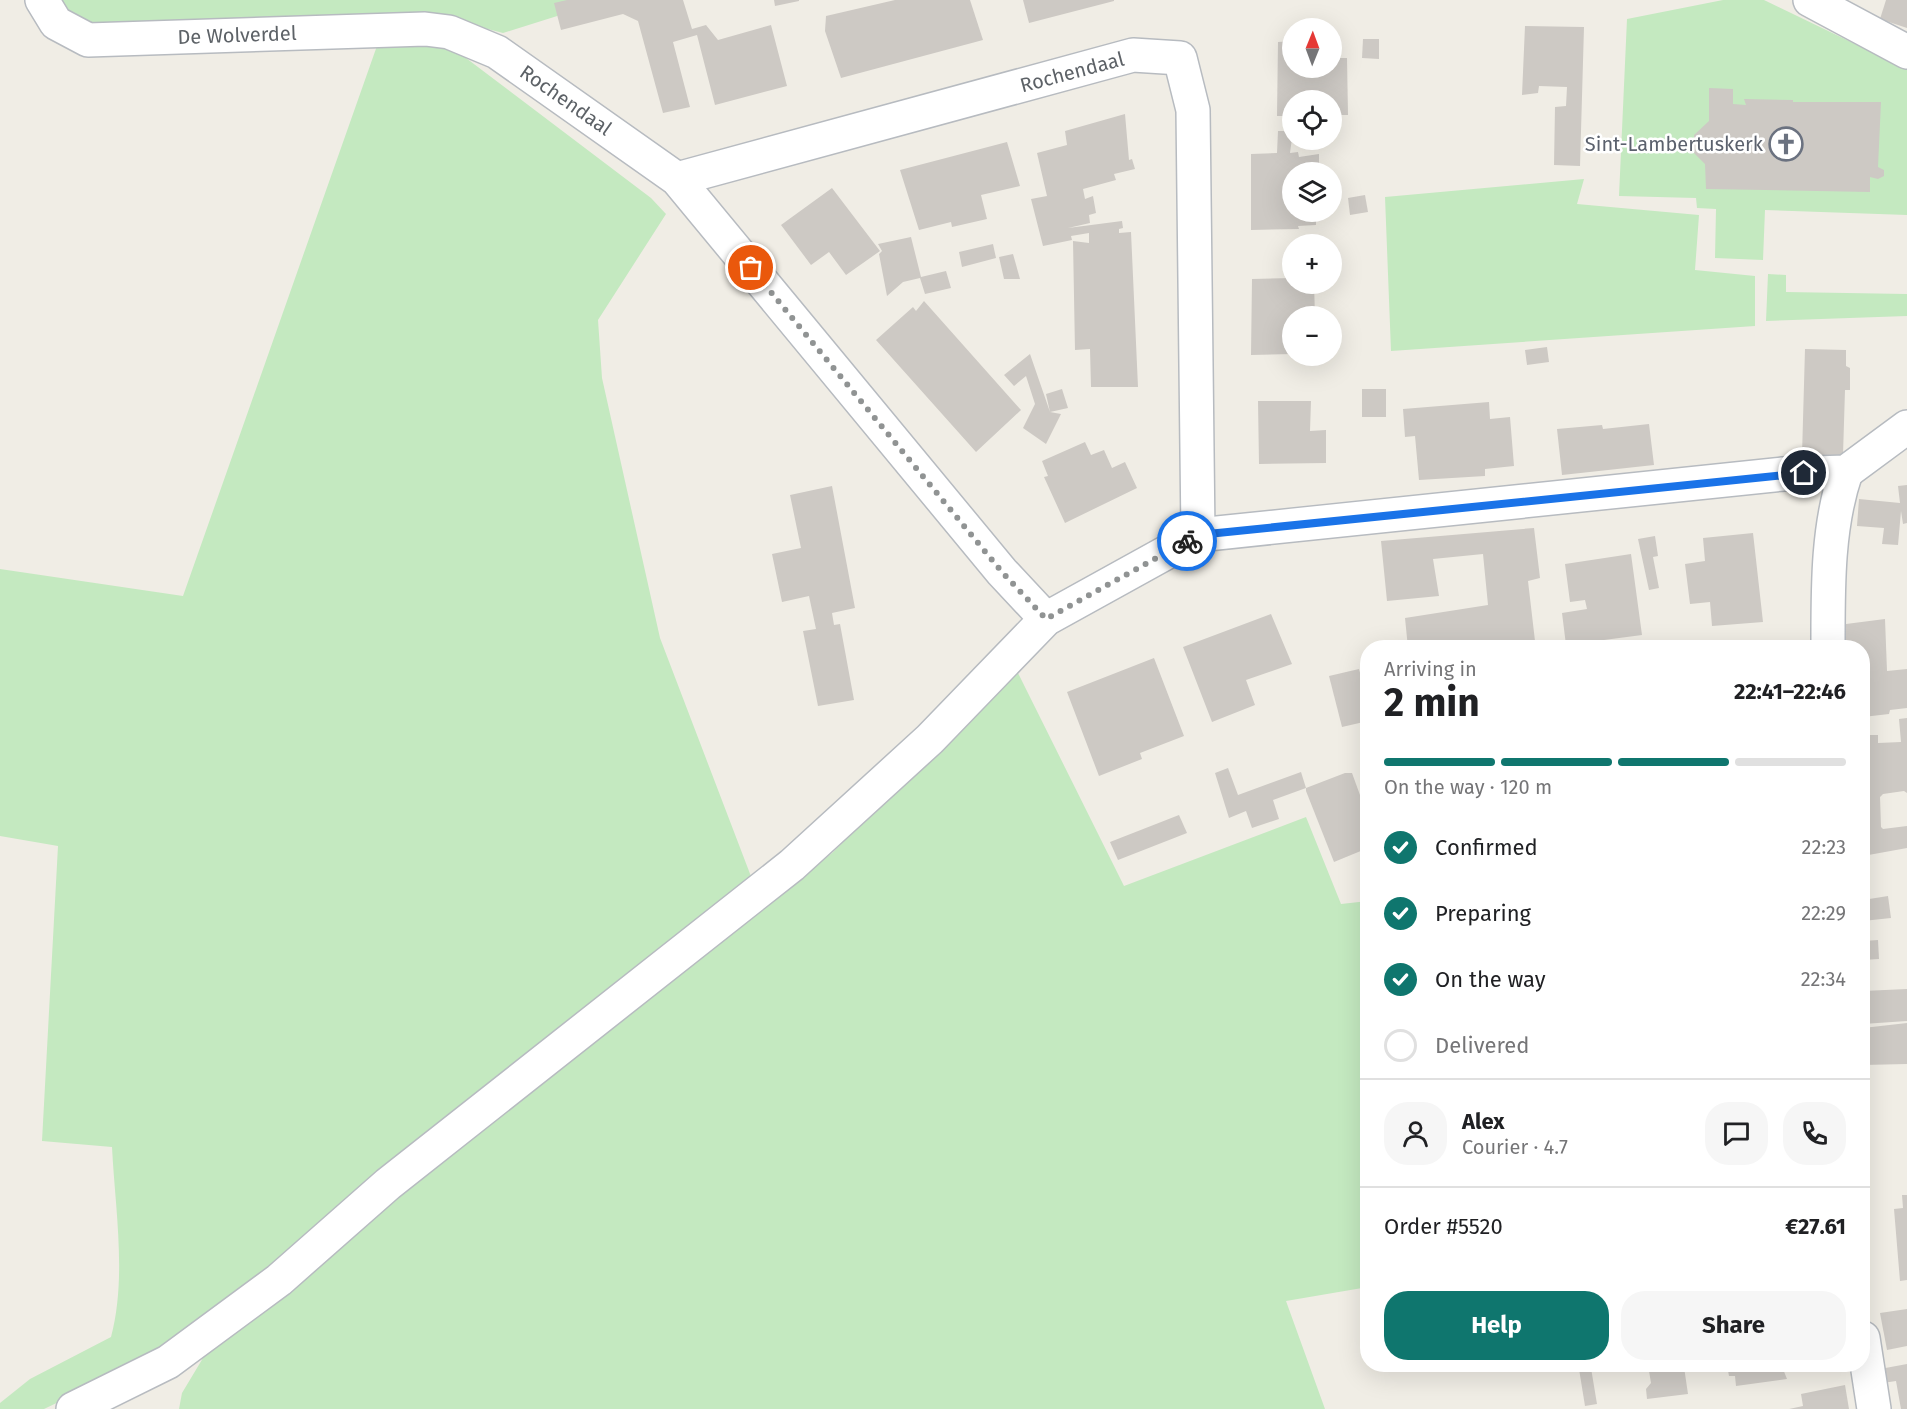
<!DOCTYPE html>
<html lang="en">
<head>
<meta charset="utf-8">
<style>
	:root { --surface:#fff; --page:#f6f6f6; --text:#202124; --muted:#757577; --line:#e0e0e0; --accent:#0f766e }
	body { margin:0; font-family:"Fira Sans",sans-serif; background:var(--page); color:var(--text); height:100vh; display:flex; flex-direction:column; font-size:22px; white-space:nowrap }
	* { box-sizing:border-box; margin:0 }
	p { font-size:20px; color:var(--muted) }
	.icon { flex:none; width:33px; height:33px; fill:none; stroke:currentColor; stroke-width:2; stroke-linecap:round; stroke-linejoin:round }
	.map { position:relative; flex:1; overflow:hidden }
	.drawer { position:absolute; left:1360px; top:640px; width:510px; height:732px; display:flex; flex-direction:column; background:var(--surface); border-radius:24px; box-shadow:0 6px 24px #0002 }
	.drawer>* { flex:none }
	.needle { width:39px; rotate:1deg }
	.fabs { position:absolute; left:1282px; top:18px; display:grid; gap:12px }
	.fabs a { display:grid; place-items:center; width:60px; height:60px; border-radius:50%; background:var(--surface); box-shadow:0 6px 24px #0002; font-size:30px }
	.pin { position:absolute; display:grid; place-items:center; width:51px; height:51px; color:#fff; margin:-26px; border:3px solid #fff; border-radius:50%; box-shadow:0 2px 6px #0007 }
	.courier { position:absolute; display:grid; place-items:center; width:60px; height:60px; margin:-30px; border:4px solid #1a73e8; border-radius:50%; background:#fff; color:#222; box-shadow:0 2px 8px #0007 }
	.summary em { font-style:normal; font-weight:700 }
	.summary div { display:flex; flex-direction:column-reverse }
	.summary { display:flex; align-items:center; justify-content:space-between; height:102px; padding:0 24px }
	h1 { font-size:39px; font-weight:700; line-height:45px }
	.bar { display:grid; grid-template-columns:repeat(4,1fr); gap:9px 6px; align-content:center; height:72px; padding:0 24px }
	.bar i { height:8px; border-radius:4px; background:var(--line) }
	.bar .selected { background:var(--accent) }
	.bar p { grid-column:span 4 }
	.line { display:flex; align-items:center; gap:15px; padding:0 24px; border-top:2px solid var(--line) }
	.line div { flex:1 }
	.round { display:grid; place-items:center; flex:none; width:63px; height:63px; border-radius:24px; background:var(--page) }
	ol { padding:0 24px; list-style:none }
	li { display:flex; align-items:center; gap:18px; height:66px }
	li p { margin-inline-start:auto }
	li .icon { padding:6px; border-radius:50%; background:var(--accent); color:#fff; stroke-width:4 }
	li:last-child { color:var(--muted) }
	li i { width:33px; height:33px; border:3px solid var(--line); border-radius:50% }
	.button { display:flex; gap:12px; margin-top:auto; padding:12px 24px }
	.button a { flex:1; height:69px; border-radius:24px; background:var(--accent); color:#fff; font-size:24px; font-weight:700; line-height:69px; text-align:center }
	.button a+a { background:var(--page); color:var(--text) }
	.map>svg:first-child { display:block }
	.green { fill:#c4e9c0 }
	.building { fill:#cdc9c4 }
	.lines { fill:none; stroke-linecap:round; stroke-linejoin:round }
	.minor-casing { stroke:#b7bbc0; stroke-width:36 }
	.minor { stroke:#fff; stroke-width:33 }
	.done { stroke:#909393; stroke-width:6; stroke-dasharray:0 10.8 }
	.route { stroke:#1a73e8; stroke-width:8 }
	.labels { text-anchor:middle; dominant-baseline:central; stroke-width:5; stroke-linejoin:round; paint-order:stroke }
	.street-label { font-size:20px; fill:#5d6267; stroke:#fff }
	.worship-label { font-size:20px; fill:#5b616d; stroke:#fff; text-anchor:end }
</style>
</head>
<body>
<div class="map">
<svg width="1907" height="1409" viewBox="0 0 1907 1409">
	<rect width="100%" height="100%" fill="#f0ede5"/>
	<g class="green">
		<path d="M 52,0 L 608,0 L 503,33 L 442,17 L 81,26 Z"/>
		<path d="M 1723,0 L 1764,0 L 1907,69 L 1907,215 L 1765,210 L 1763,260 L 1715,258 L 1716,209 L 1697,208 L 1696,198 L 1619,196 L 1627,19 Z"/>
		<path d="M 426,41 L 462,55 L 651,198 L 666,214 L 598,320 L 602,378 L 660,638 L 752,879 L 227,1301 L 185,1332 L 115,1375 L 44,1409 L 0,1409 L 0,1403 L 30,1379 L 111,1337 C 127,1277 115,1208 112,1147 L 42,1141 L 58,846 L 0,836 L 0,569 L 183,596 L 378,43 Z"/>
		<path d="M 1584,179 L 1577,204 L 1699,215 L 1695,270 L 1755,276 L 1755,326 L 1391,351 L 1385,197 Z"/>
		<path d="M 1768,274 L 1786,275 L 1786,292 L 1907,294 L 1907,316 L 1766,321 Z"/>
		<path d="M 1018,673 L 1124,886 L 1306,817 L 1341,904 L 1368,901 L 1368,1287 L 1286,1301 L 1325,1409 L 179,1409 L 182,1393 L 203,1358 L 386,1204 L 697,962 L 832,853 Z"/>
	</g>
	<g class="building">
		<path d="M 567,0 L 683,0 L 692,29 L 706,25 L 718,40 L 771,25 L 787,86 L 715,105 L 697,35 L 673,42 L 690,107 L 663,113 L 638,21 L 623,14 L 561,30 L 554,3 Z"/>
		<path d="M 774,0 L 799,0 L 799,1 L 775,6 Z"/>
		<path d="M 895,0 L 970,0 L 983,40 L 841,78 L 825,31 L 826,16 Z"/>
		<path d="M 1023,0 L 1114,0 L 1114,1 L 1029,23 Z"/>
		<path d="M 1886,0 L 1907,0 L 1907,28 L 1880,19 Z"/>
		<path d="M 1525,26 L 1584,27 L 1580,166 L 1554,165 L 1555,107 L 1566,106 L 1567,87 L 1539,86 L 1538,93 L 1522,95 Z"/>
		<path d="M 1363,39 L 1379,39 L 1379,59 L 1362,58 Z"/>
		<path d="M 1293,41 L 1293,68 L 1332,68 L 1332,58 L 1347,58 L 1348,115 L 1332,115 L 1332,100 L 1293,100 L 1293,116 L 1277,116 L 1278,42 Z"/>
		<path d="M 1709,88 L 1733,89 L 1733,104 L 1746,105 L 1744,99 L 1793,100 L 1793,102 L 1881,102 L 1878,167 L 1884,170 L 1884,176 L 1878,179 L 1870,177 L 1870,192 L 1706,189 L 1705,164 L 1694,153 L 1694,135 L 1709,121 Z"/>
		<path d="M 1125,114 L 1129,160 L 1132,159 L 1135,169 L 1114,174 L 1116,180 L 1083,189 L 1085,199 L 1093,196 L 1096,213 L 1089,215 L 1090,223 L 1068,228 L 1122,221 L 1123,228 L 1119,229 L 1119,233 L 1131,232 L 1138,387 L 1091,387 L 1090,349 L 1075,350 L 1073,241 L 1089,243 L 1089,233 L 1071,236 L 1072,240 L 1043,246 L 1031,199 L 1047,196 L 1037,153 L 1067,145 L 1065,131 Z"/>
		<path d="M 1278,131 L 1293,131 L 1290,153 L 1298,152 L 1299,157 L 1319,154 L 1319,172 L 1293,172 L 1293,212 L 1316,212 L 1316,225 L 1298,226 L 1299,229 L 1251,230 L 1251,154 L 1277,153 Z"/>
		<path d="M 1007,142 L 1020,186 L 981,195 L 987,219 L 952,227 L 951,222 L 919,230 L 900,170 Z"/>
		<path d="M 832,188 L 880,251 L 846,275 L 829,252 L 811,265 L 781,225 Z"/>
		<path d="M 1365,195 L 1368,212 L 1350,215 L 1348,198 Z"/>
		<path d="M 911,237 L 921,277 L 946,271 L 951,288 L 925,294 L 920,278 L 903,282 L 887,296 L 879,254 L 882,251 L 878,244 Z"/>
		<path d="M 993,244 L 996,258 L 962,267 L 959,252 Z"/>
		<path d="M 1013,254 L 1020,279 L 1004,279 L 999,257 Z"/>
		<path d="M 1293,278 L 1293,284 L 1314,284 L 1315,316 L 1293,316 L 1293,354 L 1251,355 L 1252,279 Z"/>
		<path d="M 924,301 L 1021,410 L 976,452 L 876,340 L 913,307 L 916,311 Z"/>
		<path d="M 1547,347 L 1549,362 L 1527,365 L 1525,350 Z"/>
		<path d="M 1805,349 L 1846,350 L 1846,366 L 1850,368 L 1850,390 L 1845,390 L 1843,455 L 1802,455 Z"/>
		<path d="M 1030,354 L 1050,412 L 1046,394 L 1062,389 L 1068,408 L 1050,412 L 1061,414 L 1046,444 L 1023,428 L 1035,404 L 1026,376 L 1014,386 L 1004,375 Z"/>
		<path d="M 1299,356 L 1315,356 L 1315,362 L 1299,361 Z"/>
		<rect x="1362" y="389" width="24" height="28"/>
		<path d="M 1258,401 L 1311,401 L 1310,431 L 1326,430 L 1326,463 L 1259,464 Z"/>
		<path d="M 1489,402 L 1490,419 L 1510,417 L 1514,466 L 1485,469 L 1485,476 L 1419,480 L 1415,436 L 1405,437 L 1403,409 Z"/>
		<path d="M 1649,424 L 1654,465 L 1562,475 L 1557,429 L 1602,425 L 1603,429 Z"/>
		<path d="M 1085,442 L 1091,455 L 1104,450 L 1112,468 L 1125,462 L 1137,488 L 1065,523 L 1044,477 L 1048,476 L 1042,461 Z"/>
		<path d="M 1907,485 L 1907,523 L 1903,524 L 1901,511 L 1898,545 L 1882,544 L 1884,528 L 1857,526 L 1859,499 L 1900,503 L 1898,486 Z"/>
		<path d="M 832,486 L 855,608 L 832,613 L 834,625 L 840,624 L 854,700 L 818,706 L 803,631 L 816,629 L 809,596 L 782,602 L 772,554 L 801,548 L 790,495 Z"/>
		<path d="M 1534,528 L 1540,578 L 1528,581 L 1535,641 L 1542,640 L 1543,648 L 1408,648 L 1405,618 L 1488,605 L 1483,554 L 1433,559 L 1439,596 L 1387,601 L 1381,541 Z"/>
		<path d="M 1753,533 L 1763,622 L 1712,626 L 1710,602 L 1690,604 L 1685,564 L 1705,561 L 1703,538 Z"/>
		<path d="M 1655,536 L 1658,556 L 1653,557 L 1659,588 L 1649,590 L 1638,539 Z"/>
		<path d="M 1631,554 L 1642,635 L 1566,645 L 1562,613 L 1587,609 L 1585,600 L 1570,602 L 1565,564 Z"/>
		<path d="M 1271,614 L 1292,664 L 1246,680 L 1255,705 L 1212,722 L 1183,647 Z"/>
		<path d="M 1885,619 L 1887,671 L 1907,669 L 1907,708 L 1890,710 L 1889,714 L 1863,717 L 1863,648 L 1846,648 L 1846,624 Z"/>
		<path d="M 1730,641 L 1731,648 L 1703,648 L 1703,643 Z"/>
		<path d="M 1154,658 L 1184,736 L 1140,753 L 1142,759 L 1099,776 L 1067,692 Z"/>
		<path d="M 1359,669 L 1368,703 L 1368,721 L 1342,727 L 1329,676 Z"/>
		<path d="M 1907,718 L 1907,793 L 1904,791 L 1883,794 L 1880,797 L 1881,827 L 1883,829 L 1907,826 L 1907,848 L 1863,856 L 1863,735 L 1878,735 L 1878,743 L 1901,742 L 1899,719 Z"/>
		<path d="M 1228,768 L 1238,795 L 1301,772 L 1306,788 L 1273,800 L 1279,819 L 1252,828 L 1246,811 L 1229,818 L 1215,773 Z"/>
		<path d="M 1345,773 L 1352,773 L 1368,817 L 1368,848 L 1334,862 L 1306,791 L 1306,788 Z"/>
		<path d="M 1179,815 L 1187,833 L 1118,860 L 1110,842 Z"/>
		<path d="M 1888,896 L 1891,918 L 1863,921 L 1863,900 Z"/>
		<path d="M 1878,940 L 1879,959 L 1863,960 L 1863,941 Z"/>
		<path d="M 1907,989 L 1907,1021 L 1863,1024 L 1863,991 Z"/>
		<path d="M 1907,1023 L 1907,1064 L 1863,1065 L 1863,1028 Z"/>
		<path d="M 1902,1195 L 1907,1195 L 1907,1280 L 1900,1281 L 1894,1209 L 1903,1208 Z"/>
		<path d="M 1907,1309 L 1907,1346 L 1887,1350 L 1880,1313 Z"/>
		<path d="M 1907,1364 L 1907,1409 L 1901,1409 L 1896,1381 L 1883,1383 L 1880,1369 Z"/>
		<path d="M 1648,1365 L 1684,1367 L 1688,1394 L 1647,1399 L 1646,1389 L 1651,1383 Z"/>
		<path d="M 1727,1365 L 1804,1365 L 1804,1366 L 1783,1369 L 1787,1379 L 1736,1386 L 1735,1376 L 1729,1376 Z"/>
		<path d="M 1591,1368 L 1597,1404 L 1585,1406 L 1579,1369 Z"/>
		<path d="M 1845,1385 L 1849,1409 L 1789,1409 L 1803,1406 L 1801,1394 Z"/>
	</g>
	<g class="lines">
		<defs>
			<g id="minor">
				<path d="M 42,0 L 56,23 L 88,40 L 425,29 L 449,32 L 497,52 L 677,179 L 1002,572 L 1046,619"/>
				<path d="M 1810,0 L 1907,52"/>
				<path d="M 677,179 L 1133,55 L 1180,58 L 1193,110 L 1198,535"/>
				<path d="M 1828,648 C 1828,590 1827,527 1846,472"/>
				<path d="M 1863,1338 L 1874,1409"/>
				<path d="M 73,1409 L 168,1362 L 279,1280 L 388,1184 L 792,865 L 930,739 L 1046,619 L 1198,535 L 1783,474 L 1846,472 L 1907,427"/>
			</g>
		</defs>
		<use href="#minor" class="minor-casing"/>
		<use href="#minor" class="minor"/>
	</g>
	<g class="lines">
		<path class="done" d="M 751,268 L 1002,572 L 1046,619 L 1187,541"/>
		<path class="route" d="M 1187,541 L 1198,535 L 1804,473"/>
	</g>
	<defs>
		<symbol id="church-ring" viewBox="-11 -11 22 22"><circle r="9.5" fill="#fff" stroke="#6b7280" stroke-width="1.5"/><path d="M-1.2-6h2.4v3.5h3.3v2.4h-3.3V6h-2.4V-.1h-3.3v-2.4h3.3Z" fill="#6b7280"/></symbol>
	</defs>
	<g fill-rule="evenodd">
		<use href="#church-ring" x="1767" y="125" width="38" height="38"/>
	</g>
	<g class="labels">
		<g class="street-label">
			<text transform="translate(237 35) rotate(-2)">De Wolverdel</text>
			<text transform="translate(1072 72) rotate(-15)">Rochendaal</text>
			<text transform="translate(566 100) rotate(35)">Rochendaal</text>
		</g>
		<g class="worship-label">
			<text x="1763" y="144">Sint-Lambertuskerk</text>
		</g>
	</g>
</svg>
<div class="fabs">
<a><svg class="needle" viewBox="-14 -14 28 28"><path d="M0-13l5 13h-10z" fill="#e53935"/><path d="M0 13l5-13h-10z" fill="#757577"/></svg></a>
<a><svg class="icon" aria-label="locate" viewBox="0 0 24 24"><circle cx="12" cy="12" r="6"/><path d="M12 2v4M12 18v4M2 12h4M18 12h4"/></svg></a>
<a><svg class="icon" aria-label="layers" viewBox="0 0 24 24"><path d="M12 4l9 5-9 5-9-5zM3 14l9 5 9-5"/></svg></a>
<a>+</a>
<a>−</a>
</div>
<div class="pin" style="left:751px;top:268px;background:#ea580c"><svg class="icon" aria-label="bag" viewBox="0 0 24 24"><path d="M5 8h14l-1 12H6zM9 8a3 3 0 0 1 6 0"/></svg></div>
<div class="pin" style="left:1804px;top:473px;background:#1f2937"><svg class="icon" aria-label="home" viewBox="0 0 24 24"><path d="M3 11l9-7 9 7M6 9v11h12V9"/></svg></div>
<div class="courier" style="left:1187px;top:541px"><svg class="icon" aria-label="bike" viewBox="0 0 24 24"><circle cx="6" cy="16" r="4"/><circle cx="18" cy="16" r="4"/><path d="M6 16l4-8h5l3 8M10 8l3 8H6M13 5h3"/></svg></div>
<section class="drawer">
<div class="summary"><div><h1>2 min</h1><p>Arriving in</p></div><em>22:41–22:46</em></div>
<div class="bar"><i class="selected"></i><i class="selected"></i><i class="selected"></i><i></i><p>On the way · 120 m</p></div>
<ol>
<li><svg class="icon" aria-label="check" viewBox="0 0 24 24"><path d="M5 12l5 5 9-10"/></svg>Confirmed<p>22:23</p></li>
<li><svg class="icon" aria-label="check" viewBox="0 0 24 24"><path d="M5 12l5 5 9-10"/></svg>Preparing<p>22:29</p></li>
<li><svg class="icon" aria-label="check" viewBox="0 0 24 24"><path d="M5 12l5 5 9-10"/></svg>On the way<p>22:34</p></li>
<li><i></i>Delivered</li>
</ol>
<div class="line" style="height:108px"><a class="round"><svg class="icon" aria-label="person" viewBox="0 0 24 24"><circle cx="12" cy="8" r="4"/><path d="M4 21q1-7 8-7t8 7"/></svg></a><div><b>Alex</b><p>Courier · 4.7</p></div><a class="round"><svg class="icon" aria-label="chat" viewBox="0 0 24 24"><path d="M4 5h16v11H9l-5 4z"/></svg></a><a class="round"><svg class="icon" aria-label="phone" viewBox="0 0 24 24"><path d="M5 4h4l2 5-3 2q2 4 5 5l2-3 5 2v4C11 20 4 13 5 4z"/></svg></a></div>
<div class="line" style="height:78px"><div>Order #5520</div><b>€27.61</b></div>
<div class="button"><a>Help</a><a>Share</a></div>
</section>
</div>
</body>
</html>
